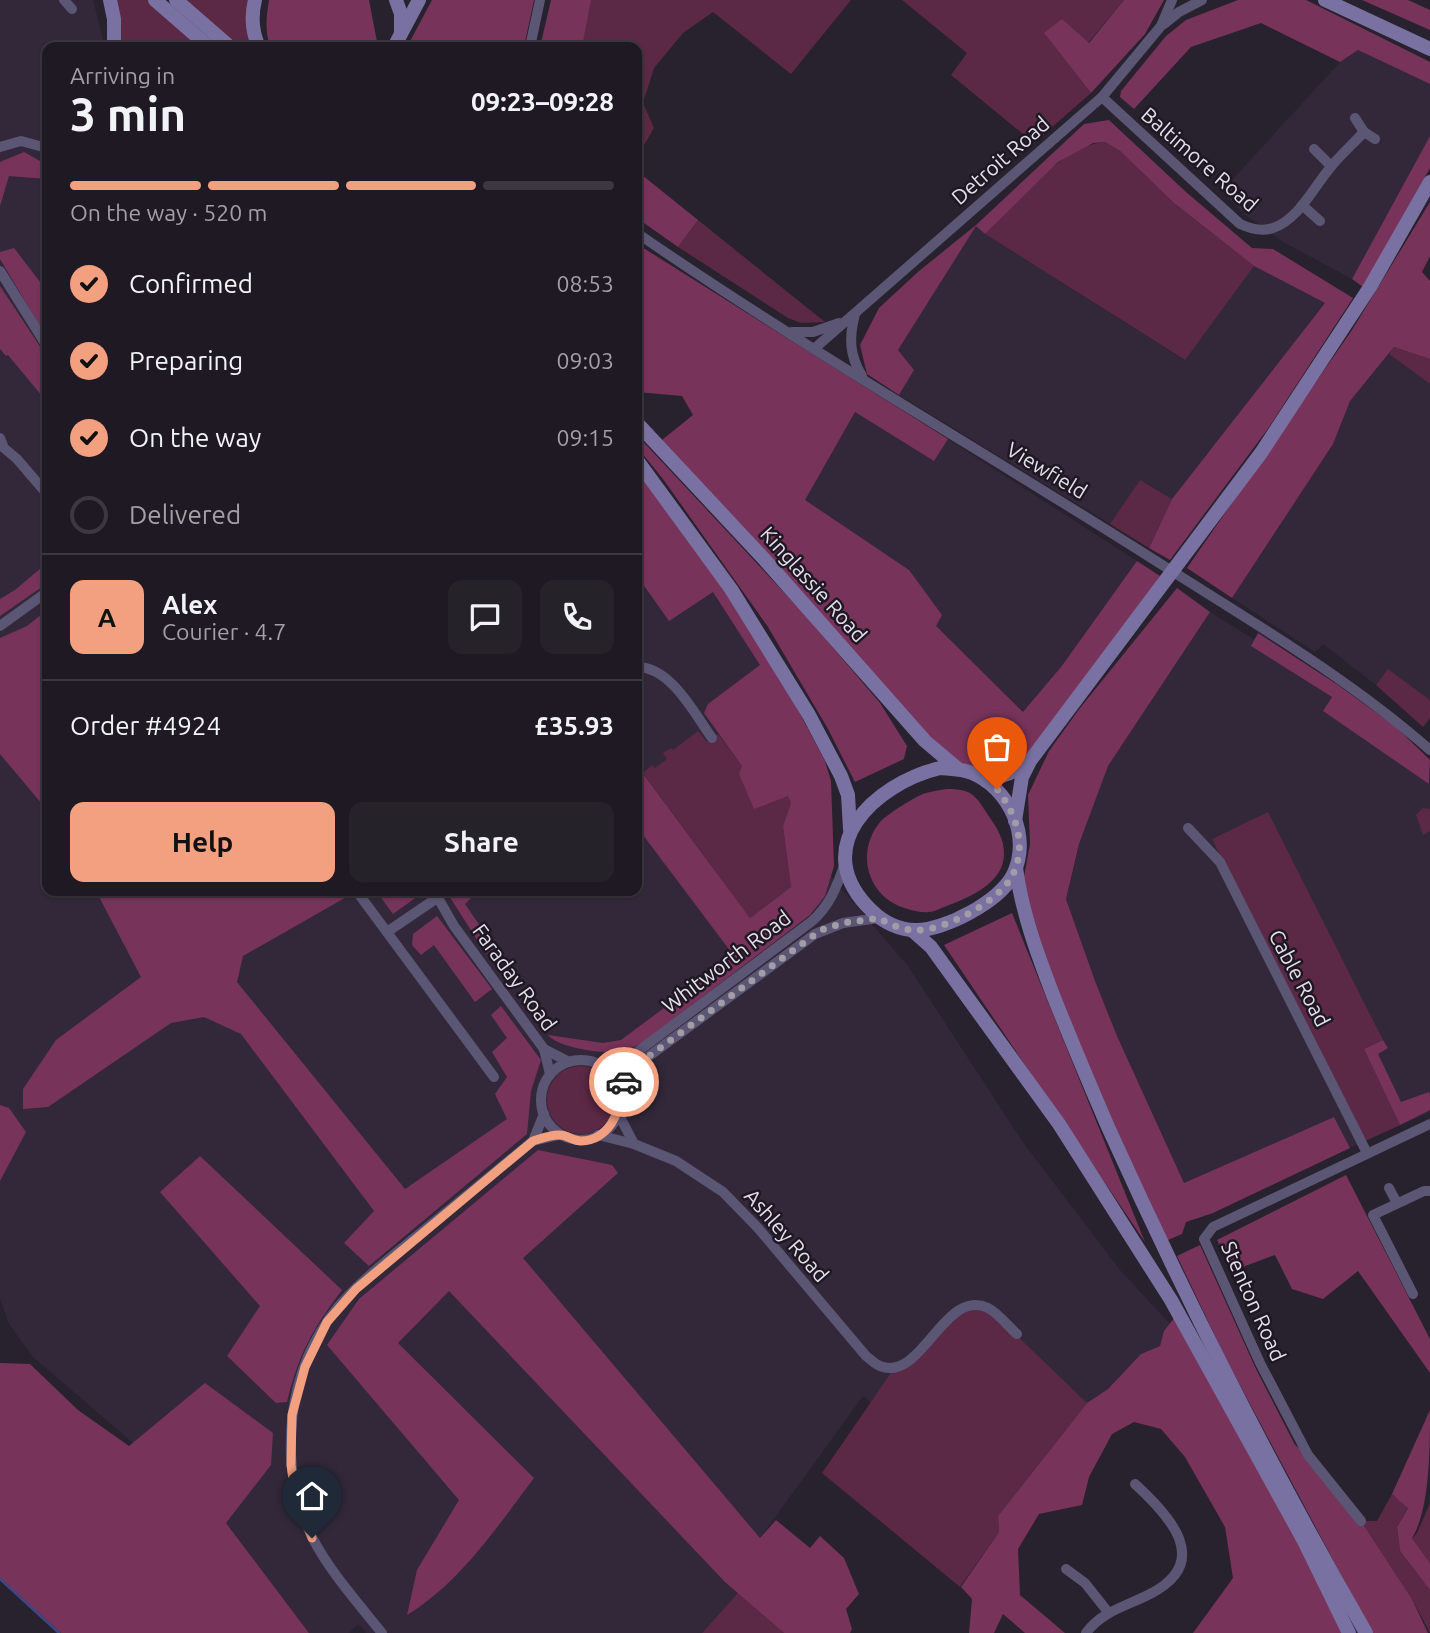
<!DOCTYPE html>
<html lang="en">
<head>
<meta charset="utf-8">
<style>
	:root { --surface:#1e1922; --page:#26222a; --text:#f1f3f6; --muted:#a1a0a5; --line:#3c3840; --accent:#f2a080 }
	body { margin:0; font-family:Ubuntu,sans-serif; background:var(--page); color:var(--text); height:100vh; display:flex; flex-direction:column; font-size:26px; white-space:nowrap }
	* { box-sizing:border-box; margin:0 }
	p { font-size:23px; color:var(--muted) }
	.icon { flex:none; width:38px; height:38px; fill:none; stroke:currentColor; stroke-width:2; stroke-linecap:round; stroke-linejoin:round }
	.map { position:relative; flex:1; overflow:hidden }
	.panel { position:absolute; left:42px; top:42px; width:600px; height:854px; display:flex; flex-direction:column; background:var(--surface); border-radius:14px; box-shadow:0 2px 5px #0004,0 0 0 2px var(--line) }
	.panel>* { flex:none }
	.pin { position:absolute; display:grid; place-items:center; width:60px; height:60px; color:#fff; margin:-72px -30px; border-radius:50% 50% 50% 0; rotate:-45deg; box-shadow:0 0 7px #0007 }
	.pin .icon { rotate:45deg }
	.courier { position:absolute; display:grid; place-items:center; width:70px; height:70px; margin:-35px; border:5px solid #f2a080; border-radius:50%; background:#fff; color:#222; box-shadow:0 2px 9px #0007 }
	.overview em { font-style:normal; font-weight:600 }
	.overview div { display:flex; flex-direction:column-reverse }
	.overview { display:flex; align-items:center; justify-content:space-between; height:119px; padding:0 28px }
	h1 { font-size:46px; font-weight:600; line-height:52px }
	.bar { display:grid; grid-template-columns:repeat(4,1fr); gap:10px 7px; align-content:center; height:84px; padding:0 28px }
	.bar i { height:9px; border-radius:5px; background:var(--line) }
	.bar .selected { background:var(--accent) }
	.bar p { grid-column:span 4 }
	.line { display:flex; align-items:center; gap:18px; padding:0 28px; border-top:2px solid var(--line) }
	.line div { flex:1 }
	.round { display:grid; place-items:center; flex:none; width:74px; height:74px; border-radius:14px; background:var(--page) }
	ol { padding:0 28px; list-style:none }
	li { display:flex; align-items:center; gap:21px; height:77px }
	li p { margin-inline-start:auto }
	li .icon { padding:7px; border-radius:50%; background:var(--accent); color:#111; stroke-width:4 }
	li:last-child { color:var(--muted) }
	li i { width:38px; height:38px; border:4px solid var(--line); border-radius:50% }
	.cta { display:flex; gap:14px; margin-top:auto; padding:14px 28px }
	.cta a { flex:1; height:80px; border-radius:14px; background:var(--accent); color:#111; font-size:28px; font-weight:600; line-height:80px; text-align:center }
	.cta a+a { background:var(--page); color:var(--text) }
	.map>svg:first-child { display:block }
	.built { fill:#32283a }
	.green { fill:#5b2945 }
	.forest { fill:#78335b }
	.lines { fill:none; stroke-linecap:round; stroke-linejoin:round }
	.stream { stroke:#3b4788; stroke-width:2.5 }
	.street { stroke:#5b5674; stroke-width:10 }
	.secondary { stroke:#7971a1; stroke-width:14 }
	.done { stroke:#a29ca6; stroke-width:7; stroke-dasharray:0 12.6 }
	.route { stroke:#f2a080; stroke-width:9 }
	.labels { text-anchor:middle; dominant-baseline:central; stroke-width:5; stroke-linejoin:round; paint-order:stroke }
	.street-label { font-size:21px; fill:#e3dfe7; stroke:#1f1824 }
</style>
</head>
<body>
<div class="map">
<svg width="1430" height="1633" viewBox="0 0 1430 1633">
	<rect width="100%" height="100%" fill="#28212e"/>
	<g class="built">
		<path d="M 0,0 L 93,0 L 105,47 L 47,47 L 47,891 L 637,891 L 637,491 L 712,589 L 780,695 L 823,867 L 908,966 L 1022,1141 L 1120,1270 L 1170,1324 L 1160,1346 L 1141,1354 L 1108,1389 L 1087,1403 L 998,1516 L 863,1396 L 760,1538 L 759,1571 L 702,1633 L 367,1633 L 358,1624 L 349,1633 L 309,1633 L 226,1523 L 32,1356 L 9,1324 L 0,1299 Z"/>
		<path d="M 1358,50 L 1430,84 L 1430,136 L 1352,279 L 1285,243 L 1248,217 L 1222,191 L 1340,62 Z"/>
		<path d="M 976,225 L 985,234 L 1184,360 L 1254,266 L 1325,303 L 1172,499 L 1140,480 L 1110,524 L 899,395 L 914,370 L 898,350 Z"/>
		<path d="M 1389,354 L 1430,384 L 1430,700 L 1388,669 L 1376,685 L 1323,644 L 1315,652 L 1232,598 L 1333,444 L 1349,401 Z"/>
		<path d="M 855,412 L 934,460 L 948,439 L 1137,561 L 1061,667 L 1024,712 L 804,500 Z"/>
		<path d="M 1210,612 L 1255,640 L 1252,646 L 1332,697 L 1323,711 L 1430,783 L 1430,1112 L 1350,1148 L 1334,1117 L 1184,1183 L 1117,1036 L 1095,981 L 1066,899 L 1079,844 L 1108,766 Z"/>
	</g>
	<g class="green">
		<path d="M 114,0 L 148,0 L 202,47 L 118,47 Z"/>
		<path d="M 181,0 L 251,0 L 254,47 L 235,47 Z"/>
		<path d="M 590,0 L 851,0 L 791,74 L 713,12 L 683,33 L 654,68 L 643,103 L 654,128 L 637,157 L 637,47 L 581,47 Z"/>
		<path d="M 902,0 L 1124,0 L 1088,43 L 1044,33 L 1091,93 L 1034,143 L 951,75 L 967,53 Z"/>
		<path d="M 1105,142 L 1120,151 L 1174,203 L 1254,266 L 1185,360 L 985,234 C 1015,204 1061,145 1105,142 Z"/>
		<path d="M 698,220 L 825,322 L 801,323 L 788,318 L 678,247 Z"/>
		<path d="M 1394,347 L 1430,359 L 1430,384 L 1389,354 Z"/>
		<path d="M 1140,480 L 1172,499 L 1149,548 L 1110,524 Z"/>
		<path d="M 1388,669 L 1430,700 L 1430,718 L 1423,727 L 1376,685 Z"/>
		<path d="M 698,731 L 707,742 L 718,734 L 742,766 L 754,808 L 788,795 L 791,803 L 783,826 L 791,887 L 750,918 L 643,773 L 652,765 L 655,768 L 667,759 L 663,753 L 671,748 L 673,750 Z"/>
		<path d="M 1423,808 L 1430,809 L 1430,831 L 1423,835 L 1416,815 Z"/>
		<path d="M 1268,812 L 1383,1040 L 1364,1049 L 1400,1125 L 1365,1141 L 1212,839 Z"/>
		<circle cx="581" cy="1100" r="34"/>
		<path d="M 971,1306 L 988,1308 L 1087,1403 L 998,1516 L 999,1532 L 960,1587 L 822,1473 L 895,1367 Z"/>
		<path d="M 1392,1494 L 1408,1507 L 1397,1527 L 1400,1551 L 1430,1590 L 1430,1633 L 1412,1599 L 1361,1521 L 1377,1521 Z"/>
		<path d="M 1430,1503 L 1430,1563 L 1412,1538 L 1417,1533 Z"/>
		<path d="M 738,1593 L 784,1633 L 702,1633 Z"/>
	</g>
	<g class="forest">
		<path d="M 269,0 L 369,0 L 378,47 L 270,47 C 265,31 266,17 269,0 Z"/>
		<path d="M 432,0 L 534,0 L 524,47 L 407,47 Z"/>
		<path d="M 551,0 L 591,0 L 582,47 L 540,47 Z"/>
		<path d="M 1124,0 L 1164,0 L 1145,34 L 1091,93 L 1044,33 L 1062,19 L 1089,43 Z"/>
		<path d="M 1238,0 L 1306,0 L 1430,62 L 1430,84 L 1358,50 L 1340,62 L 1261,23 L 1191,47 L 1134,109 L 1120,97 L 1121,91 L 1166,36 L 1186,20 Z"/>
		<path d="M 1362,0 L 1408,0 L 1430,10 L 1430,30 Z"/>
		<path d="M 1109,120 L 1186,192 L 1252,248 L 1273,249 L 1353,298 L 1267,430 L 1170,560 L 1149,548 L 1172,499 L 1325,303 L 1254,266 L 1174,203 L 1120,151 L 1105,142 L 1093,143 L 1058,162 L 985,234 L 976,226 L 898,350 L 914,370 L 899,395 L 867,374 L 860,345 L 879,308 L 919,271 L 976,225 L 1084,124 Z"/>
		<path d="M 1430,136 L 1430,168 L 1363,287 L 1352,279 Z"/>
		<path d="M 24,152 L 47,165 L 47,179 L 9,176 L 0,206 L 0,162 Z"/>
		<path d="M 637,171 L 698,220 L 678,247 L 637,218 Z"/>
		<path d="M 1430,202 L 1430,256 L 1422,272 L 1430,281 L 1430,359 L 1394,347 L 1350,401 L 1333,444 L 1232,598 L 1187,568 L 1352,330 Z"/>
		<path d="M 637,244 L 948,439 L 934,461 L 855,412 L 805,500 L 909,570 L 942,615 L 936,626 L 1023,712 L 1061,667 L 1137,561 L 1160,576 L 1030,761 L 998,777 L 960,770 L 657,444 L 693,415 L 682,396 L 637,392 Z"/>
		<path d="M 14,248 L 47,291 L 47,338 L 0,259 L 0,252 Z"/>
		<path d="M 0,286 L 47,357 L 47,402 L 8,355 L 6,356 L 0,349 Z"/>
		<path d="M 637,435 L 806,616 L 880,703 L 907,746 L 904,759 L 855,782 L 828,729 L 768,627 L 663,479 L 637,447 Z"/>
		<path d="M 637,470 L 724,590 L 799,712 L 825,761 L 831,781 L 834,866 L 825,896 L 810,915 L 643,1042 C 637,1046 630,1049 623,1051 C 606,1055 558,1048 548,1035 L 603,1043 L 621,1040 L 734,956 L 637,827 L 637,780 L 644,775 L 750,918 L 791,887 L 783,826 L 791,803 L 788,796 L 754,809 L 739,774 L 742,766 L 704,713 L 708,704 L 760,665 L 713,592 L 669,621 L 640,580 L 637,582 Z"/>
		<path d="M 47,563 L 47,581 L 42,587 L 0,616 L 0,599 L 15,590 Z"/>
		<path d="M 1177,588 L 1210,612 L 1108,766 L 1079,844 L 1066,899 L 1095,981 L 1117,1036 L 1184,1183 L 1334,1117 L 1350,1148 L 1213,1213 L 1186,1222 L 1182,1234 L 1161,1243 L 1020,899 L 1030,844 L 1028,795 L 1049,751 L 1080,708 Z"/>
		<path d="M 47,610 L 47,810 L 0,754 L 0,638 L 27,626 Z"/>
		<path d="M 1258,633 L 1338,685 L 1396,727 L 1430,760 L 1429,784 L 1323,711 L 1332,697 L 1251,646 Z"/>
		<path d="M 947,789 C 972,789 975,795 988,815 C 997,828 1004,838 1004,854 C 1004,882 971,897 949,905 C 943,907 935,912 929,912 C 923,913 914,911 908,909 C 868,899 854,852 881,821 C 888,814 917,795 926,793 C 933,791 940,790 947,789 Z"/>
		<path d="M 96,891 L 275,891 L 278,894 L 285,891 L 357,891 L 243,956 L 237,982 L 405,1189 L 507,1119 L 495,1094 L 507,1077 L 492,1052 L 507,1038 L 491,1015 L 501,1006 L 541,1060 L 531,1091 L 527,1134 L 369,1266 L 344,1243 L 374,1211 L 241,1034 L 204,1017 L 171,1023 L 48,1107 L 23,1109 L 23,1089 L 56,1040 L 141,977 Z"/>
		<path d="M 376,891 L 425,891 L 393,914 Z"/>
		<path d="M 446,891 L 468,891 L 472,897 L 465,904 L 495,948 L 486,954 Z"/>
		<path d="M 1012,913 L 1145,1242 L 944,945 Z"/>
		<path d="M 437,916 L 492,989 L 475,1002 L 434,945 L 421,955 L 412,945 L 413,934 Z"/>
		<path d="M 1383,1040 L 1388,1048 L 1378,1054 L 1401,1102 L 1429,1092 L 1430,1095 L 1430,1110 L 1400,1125 L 1364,1049 Z"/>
		<path d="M 0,1105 L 9,1108 L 26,1132 L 0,1181 Z"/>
		<path d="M 538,1150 L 612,1165 L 618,1173 L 523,1258 L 760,1538 L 776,1520 L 810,1548 L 820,1536 L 844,1558 L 859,1594 L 846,1609 L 852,1629 L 850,1633 L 784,1633 L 725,1582 L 449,1291 L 398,1343 L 534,1478 C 497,1527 460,1583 407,1615 L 417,1570 L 459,1500 L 327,1345 L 359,1299 Z"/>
		<path d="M 200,1156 L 342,1290 C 312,1330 299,1353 287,1402 L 276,1403 L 227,1356 L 260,1306 L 160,1192 Z"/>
		<path d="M 1346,1175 L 1430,1339 L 1430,1373 L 1358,1271 L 1323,1299 L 1292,1289 L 1275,1255 L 1232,1271 L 1217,1240 Z"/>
		<path d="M 1200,1245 L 1256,1369 L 1295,1445 L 1308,1455 L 1361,1521 L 1412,1599 L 1428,1633 L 1372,1633 L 1225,1357 L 1177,1256 Z"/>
		<path d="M 1178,1313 L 1349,1633 L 1193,1633 L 1233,1578 L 1225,1527 L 1185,1457 L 1161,1429 L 1134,1422 L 1112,1434 L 1089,1477 L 1082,1505 L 1039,1514 L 1018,1549 L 1020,1595 L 1065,1633 L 1025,1633 L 1003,1614 L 994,1633 L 969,1633 L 972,1599 L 961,1587 L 999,1532 L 998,1516 L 1087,1403 L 1108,1389 L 1141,1354 L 1160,1346 L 1164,1331 Z"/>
		<path d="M 0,1363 L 30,1364 L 78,1410 L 129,1446 L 205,1383 L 273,1433 L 271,1465 L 226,1523 L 309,1633 L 61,1633 L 0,1578 Z"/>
		<path d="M 1430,1410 C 1430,1447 1430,1510 1412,1538 L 1430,1563 L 1430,1590 L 1400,1551 L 1397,1527 L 1408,1508 L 1392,1494 Z"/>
	</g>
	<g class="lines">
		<path class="stream" d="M 0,1579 L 59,1633"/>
		<g class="street">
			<path d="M 64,0 L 72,9"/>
			<path d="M 1164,24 L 1179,12 L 1202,0"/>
			<path d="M 530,47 L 540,0"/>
			<path d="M 1102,97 L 1240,224 C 1251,229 1262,232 1273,228 C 1298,220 1314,187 1330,168 C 1340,155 1353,144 1364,132"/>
			<path d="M 1355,118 L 1364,132 L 1375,139"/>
			<path d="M 0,147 L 21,141 L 47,148"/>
			<path d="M 1314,149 L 1331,166"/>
			<path d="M 1302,205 L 1320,221"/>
			<path d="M 637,233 C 805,349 983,451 1156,561 C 1249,620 1347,677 1430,750"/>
			<path d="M 0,271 L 47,346"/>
			<path d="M 855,314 C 849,337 849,355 862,376"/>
			<path d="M 792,332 L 813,332 L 839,323"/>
			<path d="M 815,348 L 1102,97 L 1161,26 L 1172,0"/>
			<path d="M 0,438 L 4,448 L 17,459 L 47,494"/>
			<path d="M 0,626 L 47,592"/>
			<path d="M 637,667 C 671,667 694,713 712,738"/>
			<path d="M 1188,828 L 1220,862 L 1367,1153"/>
			<path d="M 434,891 L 454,926 L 544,1049 L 550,1074"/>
			<path d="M 358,893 L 494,1077"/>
			<path d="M 387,932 L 437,898"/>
			<path d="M 544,1049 L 569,1062"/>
			<circle cx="581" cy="1100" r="40"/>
			<path d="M 601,1066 L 633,1055 L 811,922 C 830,906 837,886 845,863"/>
			<path d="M 619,1089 L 641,1062 L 815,934 L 843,923 L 879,918"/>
			<path d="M 618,1113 L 634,1144"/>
			<path d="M 598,1135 L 634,1144 L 676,1161 L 723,1192 L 758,1228 L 866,1356 C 870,1359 875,1364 880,1366 C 922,1383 944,1287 988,1308 C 998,1313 1009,1327 1017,1334"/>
			<path d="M 533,1141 L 544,1114"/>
			<path d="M 1389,1188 L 1397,1203"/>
			<path d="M 1413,1294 L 1373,1215 L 1424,1191 L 1430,1191"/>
			<path d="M 1361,1521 L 1308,1455 L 1260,1363 L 1204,1239 L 1213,1227 L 1430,1124"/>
			<path d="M 1066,1569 L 1085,1583 L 1108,1612"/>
			<path d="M 382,1633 C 358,1603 331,1573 313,1539 C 276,1466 286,1370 338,1307 C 360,1281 390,1258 417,1236 C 456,1204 494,1173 533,1141 L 559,1135"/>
			<path d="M 1086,1633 C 1102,1611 1127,1606 1150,1594 C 1213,1562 1170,1516 1135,1484"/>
		</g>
		<g class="secondary">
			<path d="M 110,0 L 114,19 L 114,47"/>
			<path d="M 155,0 L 209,47"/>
			<path d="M 176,0 L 230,47"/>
			<path d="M 255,0 C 251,16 252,32 259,47"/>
			<path d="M 396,0 L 401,14 L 401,32"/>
			<path d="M 1325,0 L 1430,49"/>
			<path d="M 394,47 L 419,0"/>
			<path d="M 637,423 L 765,560 L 925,741 L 957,768"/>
			<path d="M 637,460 L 731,589 L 809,715 L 841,776 L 848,795 L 850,829"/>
			<path d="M 940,768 C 951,769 962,769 972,773 C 1009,788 1032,837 1013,875 C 1000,901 944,931 915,930 C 899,930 883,922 872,911 C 806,848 874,784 940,768 Z"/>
			<path d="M 986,781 L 1010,773 L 1029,762"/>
			<path d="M 1015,821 L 1022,777 L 1030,761 L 1261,453 L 1370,287 L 1430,182"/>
			<path d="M 1016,868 C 1022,913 1037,953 1053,995 C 1071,1040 1089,1083 1108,1127 C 1186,1300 1272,1469 1366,1633"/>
			<path d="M 913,931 L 931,947 L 1059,1124 L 1171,1300 L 1303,1539 L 1349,1633"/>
		</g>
	</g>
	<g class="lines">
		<path class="done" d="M 624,1082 L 641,1062 L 821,930 L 843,923 L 879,918 C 889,924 902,930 914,930 C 943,932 1001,901 1013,874 C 1027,845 1016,813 997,789"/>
		<path class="route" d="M 312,1538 L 295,1492 L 291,1465 L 292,1415 L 305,1367 L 327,1322 L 356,1289 L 533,1141 C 540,1139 552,1134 560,1135 C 567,1135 573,1141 581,1141 C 608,1140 622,1113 619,1089 L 624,1082"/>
	</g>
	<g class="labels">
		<g class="street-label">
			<text transform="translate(1200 159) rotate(41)">Baltimore Road</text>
			<text transform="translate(1000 160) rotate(-41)">Detroit Road</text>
			<text transform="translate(1047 470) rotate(31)">Viewfield</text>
			<text transform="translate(814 584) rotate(48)">Kinglassie Road</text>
			<text transform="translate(726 961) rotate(-37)">Whitworth Road</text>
			<text transform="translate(515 977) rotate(54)">Faraday Road</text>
			<text transform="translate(1300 978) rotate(62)">Cable Road</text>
			<text transform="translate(787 1235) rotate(49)">Ashley Road</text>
			<text transform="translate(1254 1301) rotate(66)">Stenton Road</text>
		</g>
	</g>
</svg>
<div class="pin" style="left:997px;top:789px;background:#ea580c"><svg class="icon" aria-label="bag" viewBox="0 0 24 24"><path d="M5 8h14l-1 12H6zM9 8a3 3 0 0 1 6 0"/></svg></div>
<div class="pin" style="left:312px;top:1538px;background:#1f2937"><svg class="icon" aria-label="home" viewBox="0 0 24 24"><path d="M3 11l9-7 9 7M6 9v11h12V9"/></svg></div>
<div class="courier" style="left:624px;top:1082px"><svg class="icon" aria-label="car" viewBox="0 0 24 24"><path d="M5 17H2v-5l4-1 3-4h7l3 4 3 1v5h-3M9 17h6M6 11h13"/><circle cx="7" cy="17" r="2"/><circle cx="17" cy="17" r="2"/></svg></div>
<section class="panel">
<div class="overview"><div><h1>3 min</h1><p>Arriving in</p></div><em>09:23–09:28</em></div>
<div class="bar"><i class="selected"></i><i class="selected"></i><i class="selected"></i><i></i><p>On the way · 520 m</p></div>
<ol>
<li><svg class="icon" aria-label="check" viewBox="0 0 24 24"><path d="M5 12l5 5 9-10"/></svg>Confirmed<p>08:53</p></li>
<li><svg class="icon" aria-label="check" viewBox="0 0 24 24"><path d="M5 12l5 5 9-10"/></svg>Preparing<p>09:03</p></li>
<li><svg class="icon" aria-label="check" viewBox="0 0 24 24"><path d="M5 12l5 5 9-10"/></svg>On the way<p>09:15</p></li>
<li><i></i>Delivered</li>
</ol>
<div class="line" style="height:126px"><b class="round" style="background:var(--accent);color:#111">A</b><div><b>Alex</b><p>Courier · 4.7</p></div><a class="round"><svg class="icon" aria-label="chat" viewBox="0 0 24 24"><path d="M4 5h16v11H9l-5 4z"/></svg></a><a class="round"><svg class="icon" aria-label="phone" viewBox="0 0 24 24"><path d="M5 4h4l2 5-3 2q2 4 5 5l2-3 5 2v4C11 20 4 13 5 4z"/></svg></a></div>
<div class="line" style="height:91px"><div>Order #4924</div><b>£35.93</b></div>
<div class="cta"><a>Help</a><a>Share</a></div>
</section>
</div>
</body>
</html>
